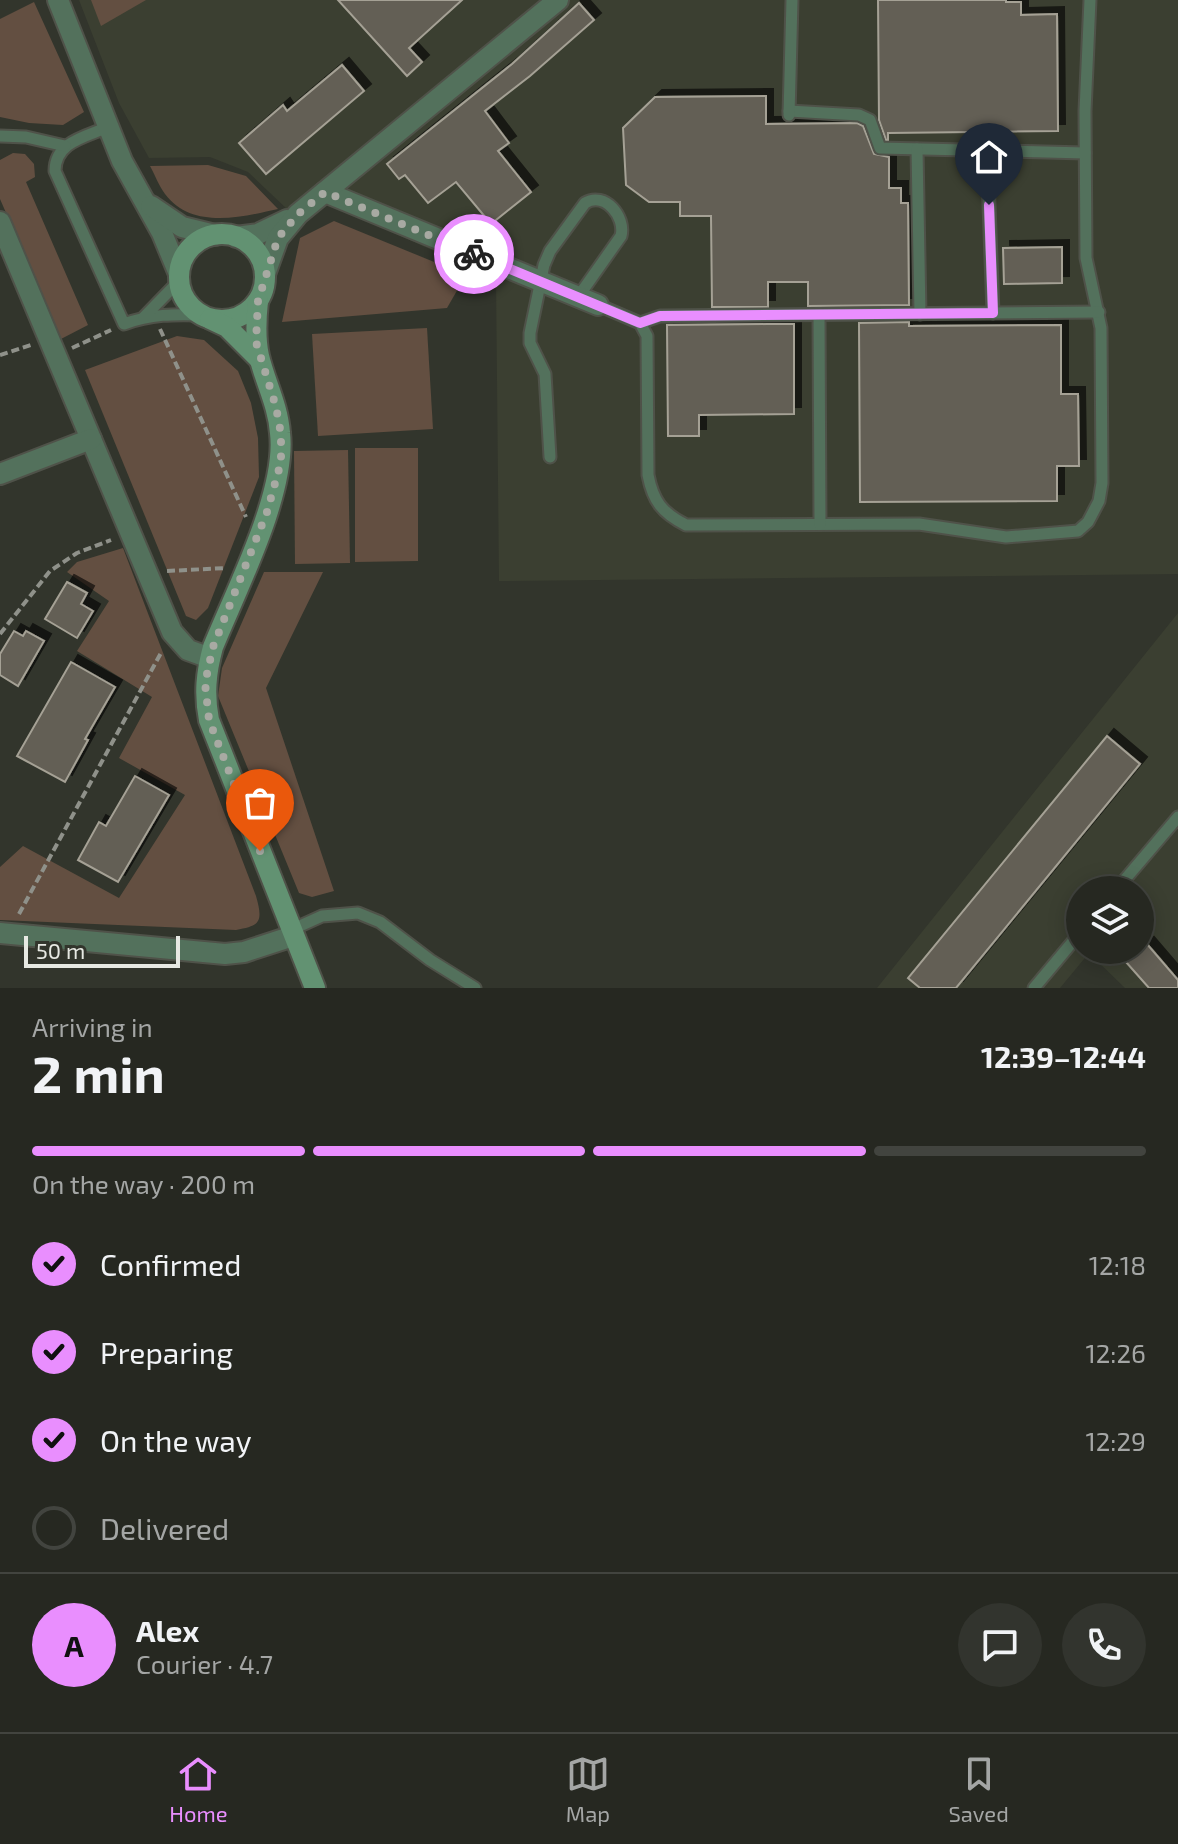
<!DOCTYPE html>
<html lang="en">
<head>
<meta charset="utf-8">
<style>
	:root { --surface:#262821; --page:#32342e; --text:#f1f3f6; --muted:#a4a6a5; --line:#42443f; --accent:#e98efe }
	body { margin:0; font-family:"Exo 2",sans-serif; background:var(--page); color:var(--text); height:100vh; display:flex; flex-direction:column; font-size:30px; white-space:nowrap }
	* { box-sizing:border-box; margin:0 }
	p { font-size:26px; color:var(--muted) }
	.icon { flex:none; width:44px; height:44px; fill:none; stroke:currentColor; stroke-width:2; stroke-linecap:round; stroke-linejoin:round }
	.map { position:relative; height:988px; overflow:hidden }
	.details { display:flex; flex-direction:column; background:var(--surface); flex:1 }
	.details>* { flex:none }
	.tools { position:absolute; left:1066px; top:876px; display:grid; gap:16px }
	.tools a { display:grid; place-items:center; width:88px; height:88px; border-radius:50%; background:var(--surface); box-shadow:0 4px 20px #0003,0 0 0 2px var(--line); font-size:40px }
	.scale { position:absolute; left:24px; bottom:20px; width:156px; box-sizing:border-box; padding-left:8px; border:4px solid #e7e9e3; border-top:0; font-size:22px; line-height:28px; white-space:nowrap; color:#e7e9e3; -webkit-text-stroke:6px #32352c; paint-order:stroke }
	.pin { position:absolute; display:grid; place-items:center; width:68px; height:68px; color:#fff; margin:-82px -34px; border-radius:50% 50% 50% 0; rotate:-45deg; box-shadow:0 0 8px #0007 }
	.pin .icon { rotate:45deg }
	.courier { position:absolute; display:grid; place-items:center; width:80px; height:80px; margin:-40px; border:6px solid #e98efe; border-radius:50%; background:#fff; color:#222; box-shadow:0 2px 10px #0007 }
	.overview em { font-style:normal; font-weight:700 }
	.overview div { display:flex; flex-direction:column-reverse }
	.overview { display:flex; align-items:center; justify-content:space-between; height:136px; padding:0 32px }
	h1 { font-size:52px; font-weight:700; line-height:60px }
	.bar { display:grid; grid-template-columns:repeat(4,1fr); gap:12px 8px; align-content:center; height:96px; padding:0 32px }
	.bar i { height:10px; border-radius:6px; background:var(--line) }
	.bar .current { background:var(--accent) }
	.bar p { grid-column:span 4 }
	.line { display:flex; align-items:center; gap:20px; padding:0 32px; border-top:2px solid var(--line) }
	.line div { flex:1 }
	.round { display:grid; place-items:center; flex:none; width:84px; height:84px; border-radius:42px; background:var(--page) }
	ol { padding:0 32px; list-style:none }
	li { display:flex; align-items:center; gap:24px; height:88px }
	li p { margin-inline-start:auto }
	li .icon { padding:8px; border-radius:50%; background:var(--accent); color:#111; stroke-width:4 }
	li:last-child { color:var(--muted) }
	li i { width:44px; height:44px; border:4px solid var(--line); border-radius:50% }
	.tabs { display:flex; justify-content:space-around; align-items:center; height:112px; border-top:2px solid var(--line); background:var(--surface); font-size:22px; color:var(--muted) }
	.tabs a { display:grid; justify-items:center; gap:4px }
	.tabs .current { color:var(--accent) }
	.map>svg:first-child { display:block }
	.built { fill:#3b3f31; fill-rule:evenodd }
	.green { fill:#634f41 }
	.building { fill:#635f55; stroke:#a5a195; stroke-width:2; filter:url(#shadow) }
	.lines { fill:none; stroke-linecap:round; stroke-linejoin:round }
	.lane-casing { stroke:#4f5249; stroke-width:15 }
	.street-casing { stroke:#4f5249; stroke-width:24 }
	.secondary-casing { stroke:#4f5249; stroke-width:24 }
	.path { stroke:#8f918a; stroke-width:4; stroke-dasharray:8 4; stroke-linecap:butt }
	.lane { stroke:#53715c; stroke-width:11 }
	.street { stroke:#53715c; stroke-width:20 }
	.secondary { stroke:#629272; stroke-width:20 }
	.done { stroke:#a8aaa3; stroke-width:8; stroke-dasharray:0 14.4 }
	.route { stroke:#e98efe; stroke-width:10 }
</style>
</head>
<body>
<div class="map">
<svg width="1178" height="988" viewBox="0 0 1178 988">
	<defs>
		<filter id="shadow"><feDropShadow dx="7" dy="-7" stdDeviation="0" flood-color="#0009"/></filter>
	</defs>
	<rect width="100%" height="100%" fill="#32352c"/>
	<g class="built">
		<path d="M 79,0 L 1178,0 L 1178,574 L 499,581 L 496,279 L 310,195 L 288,210 L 248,172 L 210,157 L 149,158 L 119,103 Z"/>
		<path d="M 1178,613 L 1178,988 L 1125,988 L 1089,953 L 1060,988 L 877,988 ZM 1080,890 L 1140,890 L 1140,950 L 1080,950 Z"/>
	</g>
	<g class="green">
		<path d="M 91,0 L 146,0 L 101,26 Z"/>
		<path d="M 34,2 L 84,112 L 63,125 L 29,123 L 0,117 L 0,19 Z"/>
		<path d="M 13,153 L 25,154 L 34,164 L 35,177 L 26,182 L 88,325 L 61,339 L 0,199 L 0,160 Z"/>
		<path d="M 208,165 L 246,176 L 278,209 C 242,217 192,230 165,194 C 159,186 155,175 150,166 Z"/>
		<path d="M 334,221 L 466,275 L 447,308 L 282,322 L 300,238 Z"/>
		<path d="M 427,328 L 433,429 L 318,436 L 312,334 Z"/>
		<path d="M 177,336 L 204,340 L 238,371 L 251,403 L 258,438 L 259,477 L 208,608 L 196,620 L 186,616 L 85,370 Z"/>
		<path d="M 355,448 L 418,448 L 418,561 L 355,562 Z"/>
		<path d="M 348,450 L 350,563 L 295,564 L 294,451 Z"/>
		<path d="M 123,548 L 256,896 C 263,921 261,926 236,930 L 0,920 L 0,867 L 23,846 L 119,898 L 185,795 L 119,758 L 152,697 L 77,651 L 109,601 L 67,572 L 77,562 Z"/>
		<path d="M 264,572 L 323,572 L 266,688 L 334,891 L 312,897 L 299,893 L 218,696 L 222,668 Z"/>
	</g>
	<g class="building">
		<path d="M 338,0 L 462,0 L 409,48 L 422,62 L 407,76 Z"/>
		<path d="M 878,0 L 1006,0 L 1006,2 L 1021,2 L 1021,15 L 1057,14 L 1058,131 L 888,133 L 888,140 L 886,140 L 879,120 Z"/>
		<path d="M 579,3 L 594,20 L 530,76 L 485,111 L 509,143 L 498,151 L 531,192 L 491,224 L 456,182 L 428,203 L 405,175 L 399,179 L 387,164 L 512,64 Z"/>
		<path d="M 342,65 L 364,91 L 266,174 L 239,143 L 283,105 L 287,111 Z"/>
		<path d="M 766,96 L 766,124 L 857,123 L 863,126 L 874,154 L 889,157 L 889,188 L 901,188 L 901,203 L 908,203 L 909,305 L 808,306 L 808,282 L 768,282 L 768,307 L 712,307 L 711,216 L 680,216 L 680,202 L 649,202 L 626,185 L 623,128 L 655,97 Z"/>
		<path d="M 1062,247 L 1062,283 L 1004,284 L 1003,248 Z"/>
		<path d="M 909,322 L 909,326 L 1061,325 L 1061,394 L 1078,394 L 1079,466 L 1057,466 L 1057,501 L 860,502 L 859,323 Z"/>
		<path d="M 768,324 L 794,324 L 794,414 L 699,415 L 699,436 L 668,436 L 667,325 Z"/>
		<path d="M 67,582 L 87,593 L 81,604 L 93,611 L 77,638 L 45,619 Z"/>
		<path d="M 14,631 L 23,636 L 26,631 L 44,641 L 18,686 L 0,675 L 0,654 Z"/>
		<path d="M 71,662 L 115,687 L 85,739 L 88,740 L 65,782 L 17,756 Z"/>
		<path d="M 1107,736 L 1140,764 L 956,988 L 920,988 L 908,978 Z"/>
		<path d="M 135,776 L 169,795 L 118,882 L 78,860 L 99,822 L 106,826 Z"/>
		<path d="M 1147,944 L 1178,980 L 1178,988 L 1149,988 L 1126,962 Z"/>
	</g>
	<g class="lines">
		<defs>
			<g id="lane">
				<path d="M 789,111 L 859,115 L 870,120 L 880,148 L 1085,153"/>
				<path d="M 789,115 L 792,0"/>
				<path d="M 108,127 C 85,137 55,142 55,171 L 124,324 C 151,314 174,314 202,315"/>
				<path d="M 0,136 L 26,137 L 65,146"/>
				<path d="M 917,149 L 920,314"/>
				<path d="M 987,151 L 993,313"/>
				<path d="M 598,305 L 640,323 L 647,336 L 648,475 C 653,501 662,513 686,525 L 919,524 L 1006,537 L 1078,531 L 1088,522 L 1099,501 L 1102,483 L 1101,328 L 1086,258 L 1085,111 L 1090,0"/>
				<path d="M 819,315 L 820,524"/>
				<path d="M 144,317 L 179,281"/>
				<path d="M 640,323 L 660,316 L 1099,312"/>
				<path d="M 550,457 L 545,374 L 530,343 L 530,333 L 544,265 L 550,251 L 585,203 C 605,191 626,217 621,236 L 578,297"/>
				<path d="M 1116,890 L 1178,817"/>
				<path d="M 291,930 L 322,916 L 358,913 L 380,922 L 430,960 L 475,988"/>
				<path d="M 1034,988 L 1080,933"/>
			</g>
			<g id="street">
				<path d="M 58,0 L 122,161 L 162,233 L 179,274"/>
				<path d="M 325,192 L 598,305"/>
				<path d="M 151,206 L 182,227 L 215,235"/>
				<path d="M 0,222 L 172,632 L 188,650 L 210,658"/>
				<path d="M 236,237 L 258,234 L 287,220"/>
				<path d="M 265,274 L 278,238 L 298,214 L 558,0"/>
				<path d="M 0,474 L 91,439"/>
				<path d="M 0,933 L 225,954 L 244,952 L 293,936"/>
			</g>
			<g id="secondary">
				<circle cx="222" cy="277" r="43"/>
				<path d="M 258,301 C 256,320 255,338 259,356 C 265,382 278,405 280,433 C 287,492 236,590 213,647 C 206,673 204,694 209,720 L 315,988"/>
				<path d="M 210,319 L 227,327 L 259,359"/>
			</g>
		</defs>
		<use href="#lane" class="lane-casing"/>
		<use href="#street" class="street-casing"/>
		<use href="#secondary" class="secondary-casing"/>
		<g class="path">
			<path d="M 160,329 L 246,517"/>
			<path d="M 72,348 L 111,330"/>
			<path d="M 0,355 L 31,345"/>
			<path d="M 167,571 L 226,568"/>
			<path d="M 0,634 L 50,571 L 77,553 L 111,540"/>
			<path d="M 19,914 L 162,651"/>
		</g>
		<use href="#lane" class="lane"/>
		<use href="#street" class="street"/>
		<use href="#secondary" class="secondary"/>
	</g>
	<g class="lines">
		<path class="done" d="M 260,851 L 209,720 L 205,683 L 213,647 L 267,512 L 281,462 L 281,434 L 276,407 L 256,342 L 258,301 L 278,238 L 298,214 L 325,192 L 474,254"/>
		<path class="route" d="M 474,254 L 640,323 L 660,316 L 993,313 L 989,205"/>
	</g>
</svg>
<div class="tools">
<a><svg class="icon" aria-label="layers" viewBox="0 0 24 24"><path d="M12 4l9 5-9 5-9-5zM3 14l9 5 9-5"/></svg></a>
</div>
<div class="scale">50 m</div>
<div class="pin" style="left:260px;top:851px;background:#ea580c"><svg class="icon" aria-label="bag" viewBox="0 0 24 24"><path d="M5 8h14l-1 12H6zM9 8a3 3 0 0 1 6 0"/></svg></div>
<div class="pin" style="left:989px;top:205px;background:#1f2937"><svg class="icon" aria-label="home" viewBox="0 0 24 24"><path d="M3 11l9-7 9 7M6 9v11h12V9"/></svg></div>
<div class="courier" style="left:474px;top:254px"><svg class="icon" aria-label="bike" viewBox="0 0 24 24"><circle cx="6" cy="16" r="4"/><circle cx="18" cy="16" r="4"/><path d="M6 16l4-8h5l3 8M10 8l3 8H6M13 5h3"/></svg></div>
</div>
<section class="details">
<div class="overview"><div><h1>2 min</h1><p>Arriving in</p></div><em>12:39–12:44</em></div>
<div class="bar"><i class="current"></i><i class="current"></i><i class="current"></i><i></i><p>On the way · 200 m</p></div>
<ol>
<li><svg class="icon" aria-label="check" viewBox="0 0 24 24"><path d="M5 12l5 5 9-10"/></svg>Confirmed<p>12:18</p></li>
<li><svg class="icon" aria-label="check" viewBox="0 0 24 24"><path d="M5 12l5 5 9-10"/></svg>Preparing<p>12:26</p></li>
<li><svg class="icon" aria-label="check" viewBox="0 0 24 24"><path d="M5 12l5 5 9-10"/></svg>On the way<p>12:29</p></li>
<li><i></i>Delivered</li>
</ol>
<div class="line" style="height:144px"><b class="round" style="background:var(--accent);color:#111">A</b><div><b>Alex</b><p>Courier · 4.7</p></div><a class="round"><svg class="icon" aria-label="chat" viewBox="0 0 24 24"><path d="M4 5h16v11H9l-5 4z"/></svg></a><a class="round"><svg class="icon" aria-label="phone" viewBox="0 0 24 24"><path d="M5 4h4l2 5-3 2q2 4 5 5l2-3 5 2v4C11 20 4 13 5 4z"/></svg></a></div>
</section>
<nav class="tabs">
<a class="current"><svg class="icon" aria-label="home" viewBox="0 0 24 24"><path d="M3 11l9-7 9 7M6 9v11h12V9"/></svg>Home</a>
<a><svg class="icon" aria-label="map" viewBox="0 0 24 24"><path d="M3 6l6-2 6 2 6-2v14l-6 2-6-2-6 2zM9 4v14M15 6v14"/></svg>Map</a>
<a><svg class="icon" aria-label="saved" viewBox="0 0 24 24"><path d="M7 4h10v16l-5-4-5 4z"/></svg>Saved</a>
</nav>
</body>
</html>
